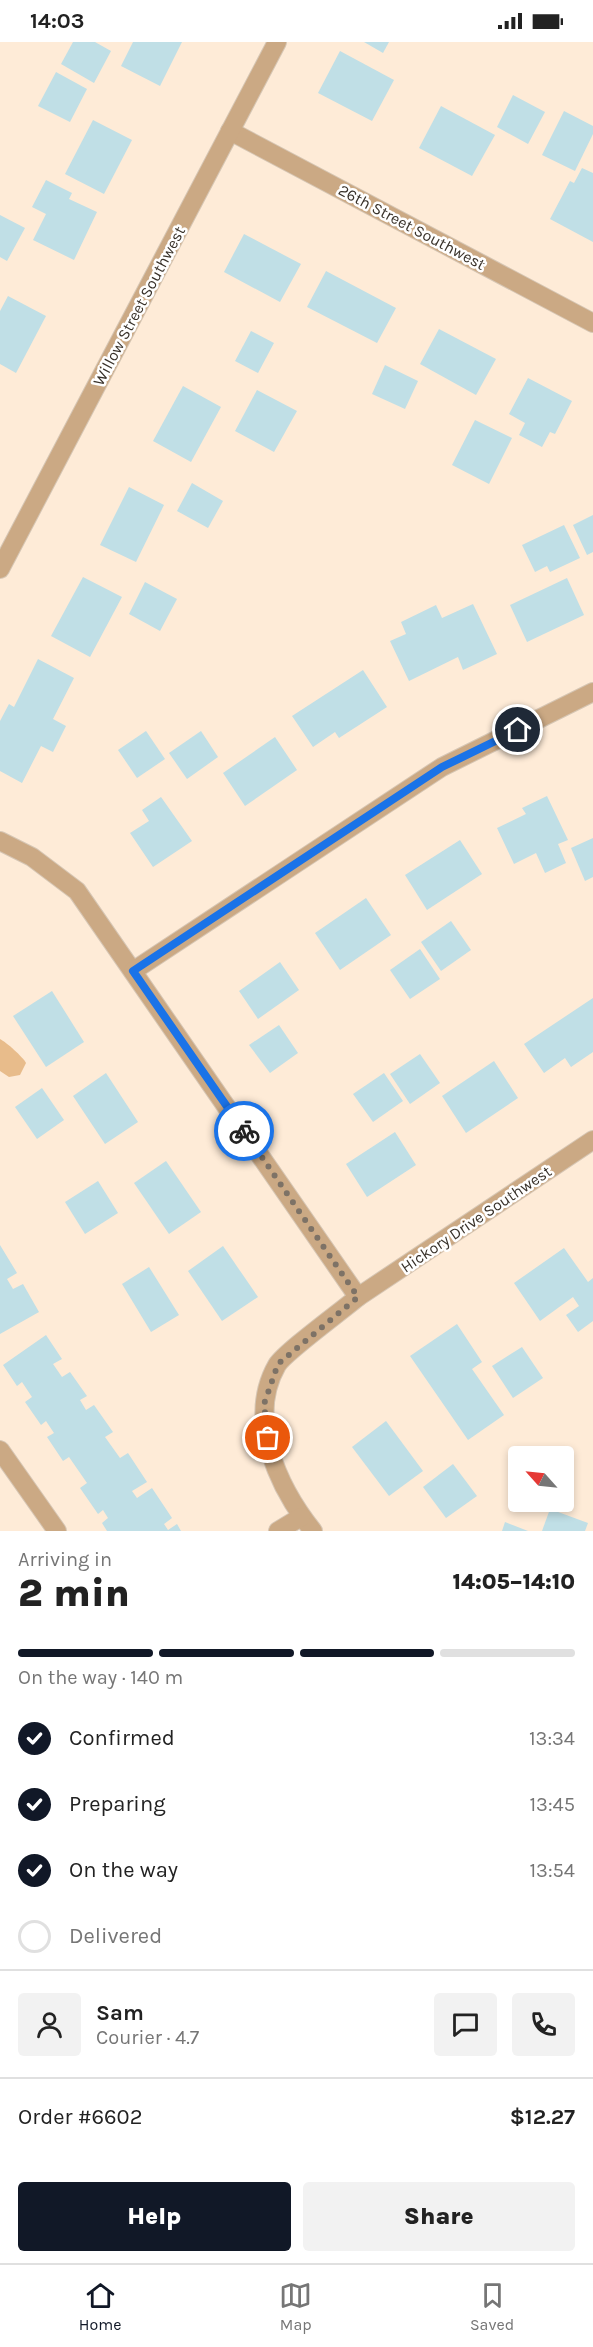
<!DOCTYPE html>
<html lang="en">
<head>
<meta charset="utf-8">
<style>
	:root { --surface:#fff; --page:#f2f2f2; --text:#222; --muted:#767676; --line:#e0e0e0; --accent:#111827 }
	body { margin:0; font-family:Karla,sans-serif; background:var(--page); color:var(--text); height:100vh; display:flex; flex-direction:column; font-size:22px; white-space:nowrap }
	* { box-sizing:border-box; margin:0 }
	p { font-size:20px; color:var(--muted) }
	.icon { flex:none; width:33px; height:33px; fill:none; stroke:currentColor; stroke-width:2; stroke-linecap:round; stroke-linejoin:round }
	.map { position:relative; height:1489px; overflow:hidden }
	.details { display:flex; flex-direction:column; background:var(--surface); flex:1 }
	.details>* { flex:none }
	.needle { width:39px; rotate:297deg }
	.tools { position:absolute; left:508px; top:1404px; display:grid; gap:12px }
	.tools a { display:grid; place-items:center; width:66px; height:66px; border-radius:6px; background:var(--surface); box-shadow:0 3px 9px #0003; font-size:30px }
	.pin { position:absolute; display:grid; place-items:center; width:51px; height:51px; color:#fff; margin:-26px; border:3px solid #fff; border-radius:50%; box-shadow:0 2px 6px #0007 }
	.courier { position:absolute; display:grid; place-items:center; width:60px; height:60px; margin:-30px; border:4px solid #1a73e8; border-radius:50%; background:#fff; color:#222; box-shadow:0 2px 8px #0007 }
	.head em { font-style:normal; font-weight:800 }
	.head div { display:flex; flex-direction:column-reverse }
	.head { display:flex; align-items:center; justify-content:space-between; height:102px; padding:0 18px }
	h1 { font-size:39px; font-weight:800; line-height:45px }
	.bar { display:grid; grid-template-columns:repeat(4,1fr); gap:9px 6px; align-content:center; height:72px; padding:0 18px }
	.bar i { height:8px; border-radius:4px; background:var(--line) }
	.bar .active { background:var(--accent) }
	.bar p { grid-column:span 4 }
	.line { display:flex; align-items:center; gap:15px; padding:0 18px; border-top:2px solid var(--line) }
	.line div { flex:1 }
	.round { display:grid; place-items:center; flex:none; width:63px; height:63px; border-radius:6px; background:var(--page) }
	ol { padding:0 18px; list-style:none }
	li { display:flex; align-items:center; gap:18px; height:66px }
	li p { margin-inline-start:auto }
	li .icon { padding:6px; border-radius:50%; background:var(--accent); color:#fff; stroke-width:4 }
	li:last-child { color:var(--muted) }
	li i { width:33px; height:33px; border:3px solid var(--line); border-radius:50% }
	.action { display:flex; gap:12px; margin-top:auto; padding:12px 18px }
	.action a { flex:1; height:69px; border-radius:6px; background:var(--accent); color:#fff; font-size:24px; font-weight:800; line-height:69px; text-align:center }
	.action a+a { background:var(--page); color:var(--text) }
	.status { display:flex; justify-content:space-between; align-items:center; height:42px; padding:0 30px; background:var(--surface); direction:ltr }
	.status svg { height:16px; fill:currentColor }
	.dock { display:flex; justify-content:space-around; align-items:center; height:84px; border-top:2px solid var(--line); background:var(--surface); font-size:16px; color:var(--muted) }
	.dock a { display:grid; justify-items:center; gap:3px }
	.dock .active { color:var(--accent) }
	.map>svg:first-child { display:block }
	.water { fill:#e8bc8b }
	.building { fill:#c0dfe6 }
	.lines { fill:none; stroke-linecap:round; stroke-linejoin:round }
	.street-casing { stroke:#d6c6b4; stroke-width:20 }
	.street { stroke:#cba984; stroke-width:18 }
	.done { stroke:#7d7266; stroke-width:6; stroke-dasharray:0 10.8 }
	.route { stroke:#1a73e8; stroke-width:8 }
	.labels { text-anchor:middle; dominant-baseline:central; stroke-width:5; stroke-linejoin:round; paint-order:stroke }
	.street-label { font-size:16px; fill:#383129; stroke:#fff }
</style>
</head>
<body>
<div class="status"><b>14:03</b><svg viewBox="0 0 49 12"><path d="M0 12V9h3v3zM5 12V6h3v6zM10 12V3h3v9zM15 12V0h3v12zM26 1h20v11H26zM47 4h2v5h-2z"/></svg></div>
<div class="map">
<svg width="593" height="1489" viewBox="0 0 593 1489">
	<rect width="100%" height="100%" fill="#feebd7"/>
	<path class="water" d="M 0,997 C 6,1000 23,1015 26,1021 L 20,1033 L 9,1035 L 0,1029 Z"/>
	<g class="building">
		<path d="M 73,0 L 95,0 L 111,9 L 94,41 L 61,22 Z"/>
		<path d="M 133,0 L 182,0 L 160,44 L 121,24 Z"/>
		<path d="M 364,0 L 389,0 L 383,11 Z"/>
		<path d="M 340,9 L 394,38 L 372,79 L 318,51 Z"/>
		<path d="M 56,30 L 87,47 L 70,80 L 38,64 Z"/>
		<path d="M 513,53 L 545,70 L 528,102 L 497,85 Z"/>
		<path d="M 441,64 L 495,93 L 472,134 L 419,106 Z"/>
		<path d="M 564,69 L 593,84 L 593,92 L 575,129 L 542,113 Z"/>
		<path d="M 93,78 L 132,98 L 104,152 L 65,132 Z"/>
		<path d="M 582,126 L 593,131 L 593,200 L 550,177 L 570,139 L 574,141 Z"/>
		<path d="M 46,138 L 72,151 L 69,157 L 97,170 L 74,218 L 33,198 L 46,172 L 32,165 Z"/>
		<path d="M 0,173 L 25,186 L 7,219 L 0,215 Z"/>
		<path d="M 244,192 L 301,222 L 280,260 L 224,230 Z"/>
		<path d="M 326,229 L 396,266 L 377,301 L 307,265 Z"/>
		<path d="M 8,254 L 46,274 L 16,331 L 0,322 L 0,269 Z"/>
		<path d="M 439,287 L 496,317 L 476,353 L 420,322 Z"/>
		<path d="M 251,289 L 274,301 L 258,331 L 235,319 Z"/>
		<path d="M 385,323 L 418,339 L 405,367 L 372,352 Z"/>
		<path d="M 528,336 L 572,359 L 555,392 L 550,390 L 542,405 L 519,393 L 525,381 L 509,372 Z"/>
		<path d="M 183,344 L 221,365 L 191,420 L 153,399 Z"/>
		<path d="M 257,348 L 297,369 L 274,410 L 235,389 Z"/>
		<path d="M 475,378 L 512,396 L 489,442 L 452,423 Z"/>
		<path d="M 192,441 L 223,459 L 208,486 L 177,469 Z"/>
		<path d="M 129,445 L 164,463 L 136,520 L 100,503 Z"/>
		<path d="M 593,473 L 593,510 L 587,513 L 573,483 Z"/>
		<path d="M 564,483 L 580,516 L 550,530 L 547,524 L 535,530 L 522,503 Z"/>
		<path d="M 83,535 L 122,555 L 90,615 L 51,594 Z"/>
		<path d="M 567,536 L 584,573 L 527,600 L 510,563 Z"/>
		<path d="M 145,540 L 177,557 L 160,589 L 129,572 Z"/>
		<path d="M 473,562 L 497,612 L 463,628 L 458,615 L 409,639 L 390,599 L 406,592 L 401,580 L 436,563 L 442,576 Z"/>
		<path d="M 38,617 L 74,636 L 53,677 L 66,684 L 53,710 L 41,704 L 22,741 L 0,729 L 0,679 L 9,662 L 14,665 Z"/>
		<path d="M 363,628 L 387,665 L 339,696 L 335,690 L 313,705 L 292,674 Z"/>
		<path d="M 146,689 L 165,717 L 137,736 L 118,708 Z"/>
		<path d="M 201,689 L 218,715 L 187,737 L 169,711 Z"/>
		<path d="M 275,695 L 297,728 L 245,764 L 223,731 Z"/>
		<path d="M 547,754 L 568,798 L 558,802 L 566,821 L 545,831 L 536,811 L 514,822 L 497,786 L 526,772 L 522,766 Z"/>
		<path d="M 161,755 L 192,799 L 153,825 L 130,791 L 149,779 L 142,768 Z"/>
		<path d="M 593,796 L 593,835 L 585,839 L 571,806 Z"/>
		<path d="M 460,798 L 482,832 L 427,868 L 405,833 Z"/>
		<path d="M 366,856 L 391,893 L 340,928 L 315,891 Z"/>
		<path d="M 451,879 L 471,908 L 441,929 L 421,900 Z"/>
		<path d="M 420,907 L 440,937 L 410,957 L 390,928 Z"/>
		<path d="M 280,920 L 299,948 L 258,977 L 239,949 Z"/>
		<path d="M 52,949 L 84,1000 L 46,1025 L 13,974 Z"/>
		<path d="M 593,956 L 593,1010 L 571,1025 L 565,1016 L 544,1031 L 524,1002 Z"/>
		<path d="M 279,983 L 298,1011 L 270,1031 L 249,1003 Z"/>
		<path d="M 420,1012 L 440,1041 L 410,1062 L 390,1032 Z"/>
		<path d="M 494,1019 L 518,1056 L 466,1091 L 442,1054 Z"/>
		<path d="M 106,1031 L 138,1080 L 105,1102 L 73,1054 Z"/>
		<path d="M 384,1031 L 403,1059 L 373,1080 L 353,1052 Z"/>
		<path d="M 42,1046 L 64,1078 L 37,1097 L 15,1065 Z"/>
		<path d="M 395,1090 L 416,1123 L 367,1155 L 346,1122 Z"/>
		<path d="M 166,1119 L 201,1170 L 169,1192 L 134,1141 Z"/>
		<path d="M 98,1139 L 118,1171 L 85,1192 L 65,1160 Z"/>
		<path d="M 0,1203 L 17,1231 L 7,1237 L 13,1247 L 23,1242 L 39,1270 L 0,1292 Z"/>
		<path d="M 223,1204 L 258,1255 L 222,1279 L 188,1229 Z"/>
		<path d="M 564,1206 L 588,1240 L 593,1236 L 593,1279 L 578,1290 L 566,1273 L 579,1264 L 573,1255 L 540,1279 L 514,1241 Z"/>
		<path d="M 149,1225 L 179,1273 L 151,1290 L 122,1242 Z"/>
		<path d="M 457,1282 L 482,1320 L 472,1327 L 504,1373 L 468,1398 L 410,1314 Z"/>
		<path d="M 46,1293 L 62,1317 L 53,1322 L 62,1335 L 70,1330 L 87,1354 L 80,1358 L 86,1368 L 94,1363 L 113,1390 L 105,1395 L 120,1416 L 128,1411 L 147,1440 L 132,1449 L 137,1456 L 152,1446 L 172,1476 L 164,1482 L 168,1488 L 177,1482 L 181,1489 L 107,1489 L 102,1481 L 108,1476 L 103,1468 L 98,1472 L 80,1446 L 87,1441 L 69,1415 L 63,1419 L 47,1395 L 54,1391 L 46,1379 L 41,1383 L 25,1360 L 32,1355 L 22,1340 L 17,1344 L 3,1323 Z"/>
		<path d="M 522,1305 L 543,1336 L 513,1356 L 492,1324 Z"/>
		<path d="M 386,1379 L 423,1429 L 389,1454 L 352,1405 Z"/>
		<path d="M 453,1422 L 477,1454 L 446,1476 L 423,1445 Z"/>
		<path d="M 550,1467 L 588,1481 L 585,1489 L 542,1489 Z"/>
		<path d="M 505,1480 L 528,1489 L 502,1489 Z"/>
	</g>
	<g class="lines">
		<defs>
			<g id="street">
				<path d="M 230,89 L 593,281"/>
				<path d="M 0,527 L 277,0"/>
				<path d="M 0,799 L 32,815 L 77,849 L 358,1255 C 343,1268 285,1310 277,1323 C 246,1377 278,1445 313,1489"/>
				<path d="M 133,929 L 442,725 L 593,650"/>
				<path d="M 358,1255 L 593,1098"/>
				<path d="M 0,1408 L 57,1489"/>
				<path d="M 278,1489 L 301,1475"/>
			</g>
		</defs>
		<use href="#street" class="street-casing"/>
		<use href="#street" class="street"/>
	</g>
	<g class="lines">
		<path class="done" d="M 244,1089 L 358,1255 L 278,1322 L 264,1362 L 268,1396"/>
		<path class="route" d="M 244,1089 L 133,929 L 442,725 L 518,688"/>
	</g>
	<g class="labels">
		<g class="street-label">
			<text transform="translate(412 185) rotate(28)">26th Street Southwest</text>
			<text transform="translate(139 264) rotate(-62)">Willow Street Southwest</text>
			<text transform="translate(476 1177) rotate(-34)">Hickory Drive Southwest</text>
		</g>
	</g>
</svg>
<div class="tools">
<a><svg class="needle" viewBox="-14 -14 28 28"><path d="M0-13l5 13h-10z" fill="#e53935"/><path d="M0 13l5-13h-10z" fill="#767676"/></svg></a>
</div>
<div class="pin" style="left:268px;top:1396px;background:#ea580c"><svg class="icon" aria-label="bag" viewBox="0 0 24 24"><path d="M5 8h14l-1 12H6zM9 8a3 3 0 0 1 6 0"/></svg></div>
<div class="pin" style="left:518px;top:688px;background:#1f2937"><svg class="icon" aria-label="home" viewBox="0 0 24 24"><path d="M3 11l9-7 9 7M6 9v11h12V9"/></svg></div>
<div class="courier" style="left:244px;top:1089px"><svg class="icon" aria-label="bike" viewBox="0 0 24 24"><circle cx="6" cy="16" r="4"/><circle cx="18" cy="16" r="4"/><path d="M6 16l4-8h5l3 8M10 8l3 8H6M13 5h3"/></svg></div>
</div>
<section class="details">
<div class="head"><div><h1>2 min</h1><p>Arriving in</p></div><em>14:05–14:10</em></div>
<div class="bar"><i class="active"></i><i class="active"></i><i class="active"></i><i></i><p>On the way · 140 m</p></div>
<ol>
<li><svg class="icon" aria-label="check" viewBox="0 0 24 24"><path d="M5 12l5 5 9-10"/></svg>Confirmed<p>13:34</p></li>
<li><svg class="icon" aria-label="check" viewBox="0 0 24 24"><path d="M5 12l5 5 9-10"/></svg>Preparing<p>13:45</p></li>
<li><svg class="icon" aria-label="check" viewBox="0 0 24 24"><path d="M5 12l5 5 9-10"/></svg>On the way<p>13:54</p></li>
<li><i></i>Delivered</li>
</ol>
<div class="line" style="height:108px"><a class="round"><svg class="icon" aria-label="person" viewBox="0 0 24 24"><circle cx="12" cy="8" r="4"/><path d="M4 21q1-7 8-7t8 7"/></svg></a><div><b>Sam</b><p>Courier · 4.7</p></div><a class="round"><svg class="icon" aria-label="chat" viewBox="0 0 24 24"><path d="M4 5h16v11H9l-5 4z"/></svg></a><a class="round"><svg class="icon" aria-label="phone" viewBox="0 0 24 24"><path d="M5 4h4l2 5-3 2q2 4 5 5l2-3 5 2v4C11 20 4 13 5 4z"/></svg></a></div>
<div class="line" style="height:78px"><div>Order #6602</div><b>$12.27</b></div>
<div class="action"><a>Help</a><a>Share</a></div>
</section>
<nav class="dock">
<a class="active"><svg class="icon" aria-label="home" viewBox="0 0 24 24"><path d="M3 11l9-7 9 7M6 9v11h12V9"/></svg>Home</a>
<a><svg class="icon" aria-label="map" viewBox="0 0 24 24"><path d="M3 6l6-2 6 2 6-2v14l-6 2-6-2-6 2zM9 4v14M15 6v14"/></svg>Map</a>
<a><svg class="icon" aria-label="saved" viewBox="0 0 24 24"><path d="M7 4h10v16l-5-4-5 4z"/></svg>Saved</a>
</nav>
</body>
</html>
